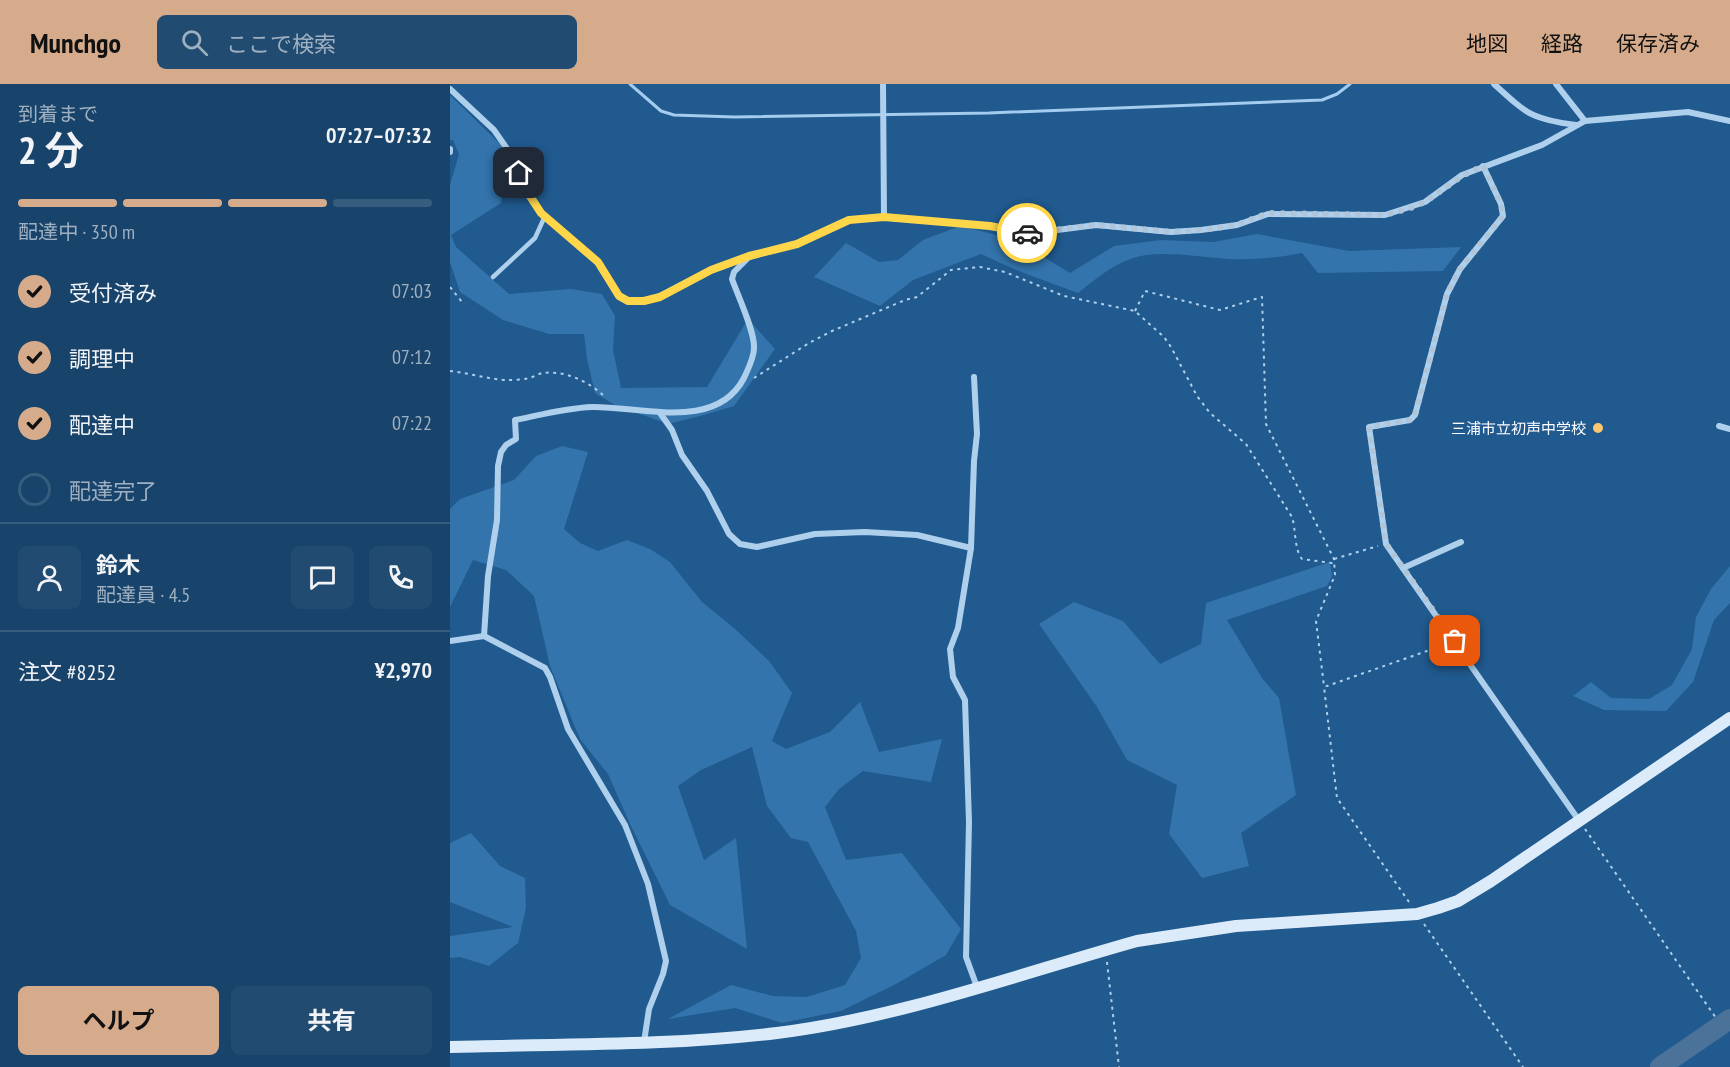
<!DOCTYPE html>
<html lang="ja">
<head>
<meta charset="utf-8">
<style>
	:root { --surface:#18446b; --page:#214b71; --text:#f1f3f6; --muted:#9fb0c1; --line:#365c7e; --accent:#d6ab8b }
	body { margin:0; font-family:"PT Sans Narrow","Noto Sans JP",sans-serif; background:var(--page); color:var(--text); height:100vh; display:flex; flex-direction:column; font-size:22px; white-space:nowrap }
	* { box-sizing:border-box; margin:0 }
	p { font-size:20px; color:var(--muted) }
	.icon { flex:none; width:33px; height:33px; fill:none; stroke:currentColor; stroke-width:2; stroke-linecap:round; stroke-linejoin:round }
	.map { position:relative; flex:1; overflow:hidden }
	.side { display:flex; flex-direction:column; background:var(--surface); width:450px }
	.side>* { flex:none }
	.pin { position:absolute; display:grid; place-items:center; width:51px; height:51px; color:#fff; margin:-26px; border-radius:12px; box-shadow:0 3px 9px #0006 }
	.courier { position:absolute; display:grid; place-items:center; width:60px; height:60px; margin:-30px; border:4px solid #ffd54a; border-radius:50%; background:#fff; color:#222; box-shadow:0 2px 8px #0007 }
	.overview em { font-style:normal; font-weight:700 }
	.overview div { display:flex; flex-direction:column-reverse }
	.overview { display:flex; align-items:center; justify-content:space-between; height:102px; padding:0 18px }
	h1 { font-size:39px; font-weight:700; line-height:45px }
	.bar { display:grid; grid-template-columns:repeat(4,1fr); gap:9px 6px; align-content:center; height:72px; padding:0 18px }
	.bar i { height:8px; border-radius:4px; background:var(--line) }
	.bar .on { background:var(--accent) }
	.bar p { grid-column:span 4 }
	.line { display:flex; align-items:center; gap:15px; padding:0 18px; border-top:2px solid var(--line) }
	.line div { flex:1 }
	.round { display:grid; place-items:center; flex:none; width:63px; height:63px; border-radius:9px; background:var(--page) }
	ol { padding:0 18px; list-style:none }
	li { display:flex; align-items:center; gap:18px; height:66px }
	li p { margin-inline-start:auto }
	li .icon { padding:6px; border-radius:50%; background:var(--accent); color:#111; stroke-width:4 }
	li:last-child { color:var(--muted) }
	li i { width:33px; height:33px; border:3px solid var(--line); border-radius:50% }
	.primary-button { display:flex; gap:12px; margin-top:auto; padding:12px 18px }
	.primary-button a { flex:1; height:69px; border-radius:9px; background:var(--accent); color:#111; font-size:24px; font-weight:700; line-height:69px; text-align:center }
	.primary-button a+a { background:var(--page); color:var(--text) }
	header { display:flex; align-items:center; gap:36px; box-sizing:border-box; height:84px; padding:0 30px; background:var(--accent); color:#111 }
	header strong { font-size:28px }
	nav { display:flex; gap:33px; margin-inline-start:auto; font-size:21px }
	.search { width:420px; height:54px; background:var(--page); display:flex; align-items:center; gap:15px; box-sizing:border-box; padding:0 21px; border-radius:9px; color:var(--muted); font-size:22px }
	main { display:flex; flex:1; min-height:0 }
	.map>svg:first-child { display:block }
	.green { fill:#3374ac }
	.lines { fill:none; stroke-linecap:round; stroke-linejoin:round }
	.stream { stroke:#a3ccee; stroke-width:3 }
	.river { stroke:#4b7399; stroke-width:20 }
	.path { stroke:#afd0ed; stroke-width:2; stroke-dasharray:3 4.5; stroke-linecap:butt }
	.lane { stroke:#afd0ed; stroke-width:4.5 }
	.street { stroke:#afd0ed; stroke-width:6 }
	.secondary { stroke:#dbebf9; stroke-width:12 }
	.done { stroke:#b1c5d8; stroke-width:6; stroke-dasharray:0 10.8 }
	.route { stroke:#ffd54a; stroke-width:8 }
	.poi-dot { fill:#fac670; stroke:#205a8f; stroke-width:2 }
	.labels { text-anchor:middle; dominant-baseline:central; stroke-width:5; stroke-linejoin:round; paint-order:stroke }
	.poi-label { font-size:15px; fill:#fff; stroke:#205a8f; text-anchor:end }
</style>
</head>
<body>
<header>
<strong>Munchgo</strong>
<div class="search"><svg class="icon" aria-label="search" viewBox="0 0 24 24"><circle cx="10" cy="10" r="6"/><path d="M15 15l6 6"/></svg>ここで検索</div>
<nav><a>地図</a><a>経路</a><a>保存済み</a></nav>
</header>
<main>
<section class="side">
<div class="overview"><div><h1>2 分</h1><p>到着まで</p></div><em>07:27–07:32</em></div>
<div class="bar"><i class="on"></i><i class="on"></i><i class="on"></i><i></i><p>配達中 · 350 m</p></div>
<ol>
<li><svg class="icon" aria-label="check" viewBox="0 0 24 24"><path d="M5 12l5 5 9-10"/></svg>受付済み<p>07:03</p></li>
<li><svg class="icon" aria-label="check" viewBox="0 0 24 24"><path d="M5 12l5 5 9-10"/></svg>調理中<p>07:12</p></li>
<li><svg class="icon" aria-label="check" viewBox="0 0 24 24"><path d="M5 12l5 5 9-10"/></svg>配達中<p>07:22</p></li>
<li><i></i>配達完了</li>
</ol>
<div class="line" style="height:108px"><a class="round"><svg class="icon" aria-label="person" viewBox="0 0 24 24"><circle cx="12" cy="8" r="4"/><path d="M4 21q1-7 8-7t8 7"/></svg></a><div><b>鈴木</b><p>配達員 · 4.5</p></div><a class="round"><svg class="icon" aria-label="chat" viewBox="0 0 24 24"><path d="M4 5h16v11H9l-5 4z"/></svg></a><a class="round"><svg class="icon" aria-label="phone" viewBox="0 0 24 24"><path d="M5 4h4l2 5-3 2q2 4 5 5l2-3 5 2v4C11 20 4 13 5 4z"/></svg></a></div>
<div class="line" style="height:78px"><div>注文 #8252</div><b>¥2,970</b></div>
<div class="primary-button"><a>ヘルプ</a><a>共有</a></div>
</section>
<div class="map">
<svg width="1280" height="983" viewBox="0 0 1280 983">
	<rect width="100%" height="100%" fill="#205a8f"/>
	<g class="green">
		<path d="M 0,11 L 51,61 L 56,88 L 51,119 L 1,151 L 6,163 L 59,210 L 121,205 L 152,210 L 165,232 L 163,266 L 171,304 L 257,303 L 298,235 L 325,265 L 284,322 L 254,331 L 218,340 L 165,321 L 145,309 L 137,275 L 134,250 L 99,250 L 53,236 L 10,208 L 0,178 L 0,101 L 9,70 L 3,56 L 0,56 Z"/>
		<path d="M 510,142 L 566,156 L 620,189 L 664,162 L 711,156 L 763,158 L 807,150 L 899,167 L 1011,163 L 993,187 L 868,189 L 852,169 C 828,174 802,176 778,175 C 752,173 721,168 696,171 C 669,175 648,193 628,209 L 566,186 L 531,170 L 463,196 L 430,222 L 364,193 L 396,159 L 429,178 L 448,176 L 473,156 Z"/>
		<path d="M 112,362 L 138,368 L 114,445 L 130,459 L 148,467 L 177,456 L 200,465 L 220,478 L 252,518 L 284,544 L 319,577 L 342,609 L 322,657 L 336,665 L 380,648 L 410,618 L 429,668 L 492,655 L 481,698 L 413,687 L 389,705 L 375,723 L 396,776 L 452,769 L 511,845 L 496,871 L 446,900 L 391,927 L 332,939 L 285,924 L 218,935 L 281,901 L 323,912 L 357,913 L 395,901 L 411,874 L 406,847 L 358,758 L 341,754 L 317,722 L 302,663 L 251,686 L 228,702 L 254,776 L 286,754 L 297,865 L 220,821 L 180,740 L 158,690 L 130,655 L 100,582 L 84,512 L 56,486 L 23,476 L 0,523 L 0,425 L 10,415 L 64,396 L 86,372 Z"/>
		<path d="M 880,478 L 882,492 L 877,502 L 777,536 L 812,594 L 829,614 L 846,711 L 791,749 L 799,782 L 752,794 L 719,750 L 727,701 L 677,676 L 647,623 L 589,540 L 624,518 L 673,537 L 710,580 L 751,560 L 756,519 Z"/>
		<path d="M 1280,482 L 1280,519 L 1264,536 L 1243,598 L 1216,627 L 1154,626 L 1123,612 L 1141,598 L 1161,614 L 1199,615 L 1222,601 L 1242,565 L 1246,533 L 1261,505 Z"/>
		<path d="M 21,749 L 50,782 L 75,794 L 76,824 L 68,859 L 39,882 L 10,873 L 0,874 L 0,852 L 63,843 L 0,818 L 0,759 Z"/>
	</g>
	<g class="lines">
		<path class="stream" d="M 180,0 L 211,27 L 224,31 L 284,33 L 539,29 L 872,16 L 887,10 L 900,0"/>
		<path class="river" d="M 1210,983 L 1280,935"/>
		<g class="path">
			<path d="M 0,203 L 12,218"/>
			<path d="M 685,227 L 695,207 L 770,226 L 812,213 L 816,340 L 884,475 L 885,491 L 866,537 L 874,602"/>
			<path d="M 0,287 C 19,289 37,295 56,296 C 63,296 72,296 79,294 C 84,293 88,290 92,289 C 116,286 140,298 156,314"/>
			<path d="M 304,294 L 359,259 L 382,247 L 455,216 L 467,213 L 501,186 L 530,183 L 555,188 L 614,212 L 685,227 L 714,253 L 721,263 L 747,312 L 760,329 L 796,360 L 842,433 C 846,445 844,465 852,475 L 882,479 L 884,475 L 928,462"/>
			<path d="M 1135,745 L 1266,934"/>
			<path d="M 959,818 L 887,714 L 874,603 L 997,560"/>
			<path d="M 974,840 L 1073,983"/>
			<path d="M 657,878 L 669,983"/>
		</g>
		<path class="lane" d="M 43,193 L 85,154 L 95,132"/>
		<g class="street">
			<path d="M 433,0 L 434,133"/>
			<path d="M 1044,0 C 1077,30 1081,35 1126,41"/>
			<path d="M 1106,0 L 1135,37"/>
			<path d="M 0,5 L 44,46 L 58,66 L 76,106 L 91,129 L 148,178 L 169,212 L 178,217 L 194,217 L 210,212 L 261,186 L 299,173 L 347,160 L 399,136 L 434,133 L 540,142 L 584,149 L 646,141 L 721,148 L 751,146 L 787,141 L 818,130 L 935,131 L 975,118 L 1012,91 L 1092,61 L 1135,37 L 1238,28 L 1280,37"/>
			<path d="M 0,65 L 0,68"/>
			<path d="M 1033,82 L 1051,120 L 1053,132 L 1010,185 L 997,210 L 965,331 L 960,336 L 919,343 L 936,460 L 1130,738"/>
			<path d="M 524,293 L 527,350 L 524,377 L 521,464 L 508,544 L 500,565 L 503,593 L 515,616 L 519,738 L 516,873 L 527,903"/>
			<path d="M 210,329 L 222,346 L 232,371 L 257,407 L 279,450 L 290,460 L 307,463 L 365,450 L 415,448 L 467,451 L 521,464"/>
			<path d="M 1269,342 L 1280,345"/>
			<path d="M 953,484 L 1011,458"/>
			<path d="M 34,552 L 38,492 L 47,436 L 48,382 L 51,368 L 56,361 L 66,355 L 65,336 C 90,331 116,324 142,323 C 190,322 266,348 294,294 C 298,285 304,274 304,264 C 305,248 288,212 282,195 L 284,188 L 299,173"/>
			<path d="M 0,557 L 34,552 L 95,584 L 100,593 L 118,645 L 175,741 L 198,800 L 216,877 L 213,890 L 199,925 L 194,958"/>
		</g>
		<path class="secondary" d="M 0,963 C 108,960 219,962 327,949 C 448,934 569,890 687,857 L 786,842 L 967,830 L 988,824 L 1008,817 L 1041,797 L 1280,634"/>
	</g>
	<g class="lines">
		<path class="done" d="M 577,149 L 646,141 L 721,148 L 752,146 L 787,141 L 818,129 L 935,131 L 958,125 L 975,118 L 1012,92 L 1033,82 L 1051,120 L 1053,132 L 1010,185 L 997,210 L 965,331 L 960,336 L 919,343 L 936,460 L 1005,557"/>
		<path class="route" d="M 69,89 L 76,106 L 91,129 L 148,178 L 169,212 L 178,217 L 194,217 L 210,213 L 261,186 L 299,172 L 347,160 L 399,136 L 434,133 L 540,142 L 577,149"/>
	</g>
	<circle class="poi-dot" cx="1148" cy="344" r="6"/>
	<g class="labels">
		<g class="poi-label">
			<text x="1136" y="344">三浦市立初声中学校</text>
		</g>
	</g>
</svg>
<div class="pin" style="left:1005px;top:557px;background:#ea580c"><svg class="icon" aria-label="bag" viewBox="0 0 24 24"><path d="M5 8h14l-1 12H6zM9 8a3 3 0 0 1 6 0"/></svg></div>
<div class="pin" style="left:69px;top:89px;background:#1f2937"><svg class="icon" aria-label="home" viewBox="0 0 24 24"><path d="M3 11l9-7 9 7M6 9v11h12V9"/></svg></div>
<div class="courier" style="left:577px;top:149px"><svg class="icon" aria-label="car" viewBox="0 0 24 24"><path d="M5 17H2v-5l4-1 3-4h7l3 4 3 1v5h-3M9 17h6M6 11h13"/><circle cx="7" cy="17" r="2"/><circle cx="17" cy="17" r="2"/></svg></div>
</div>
</main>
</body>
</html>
